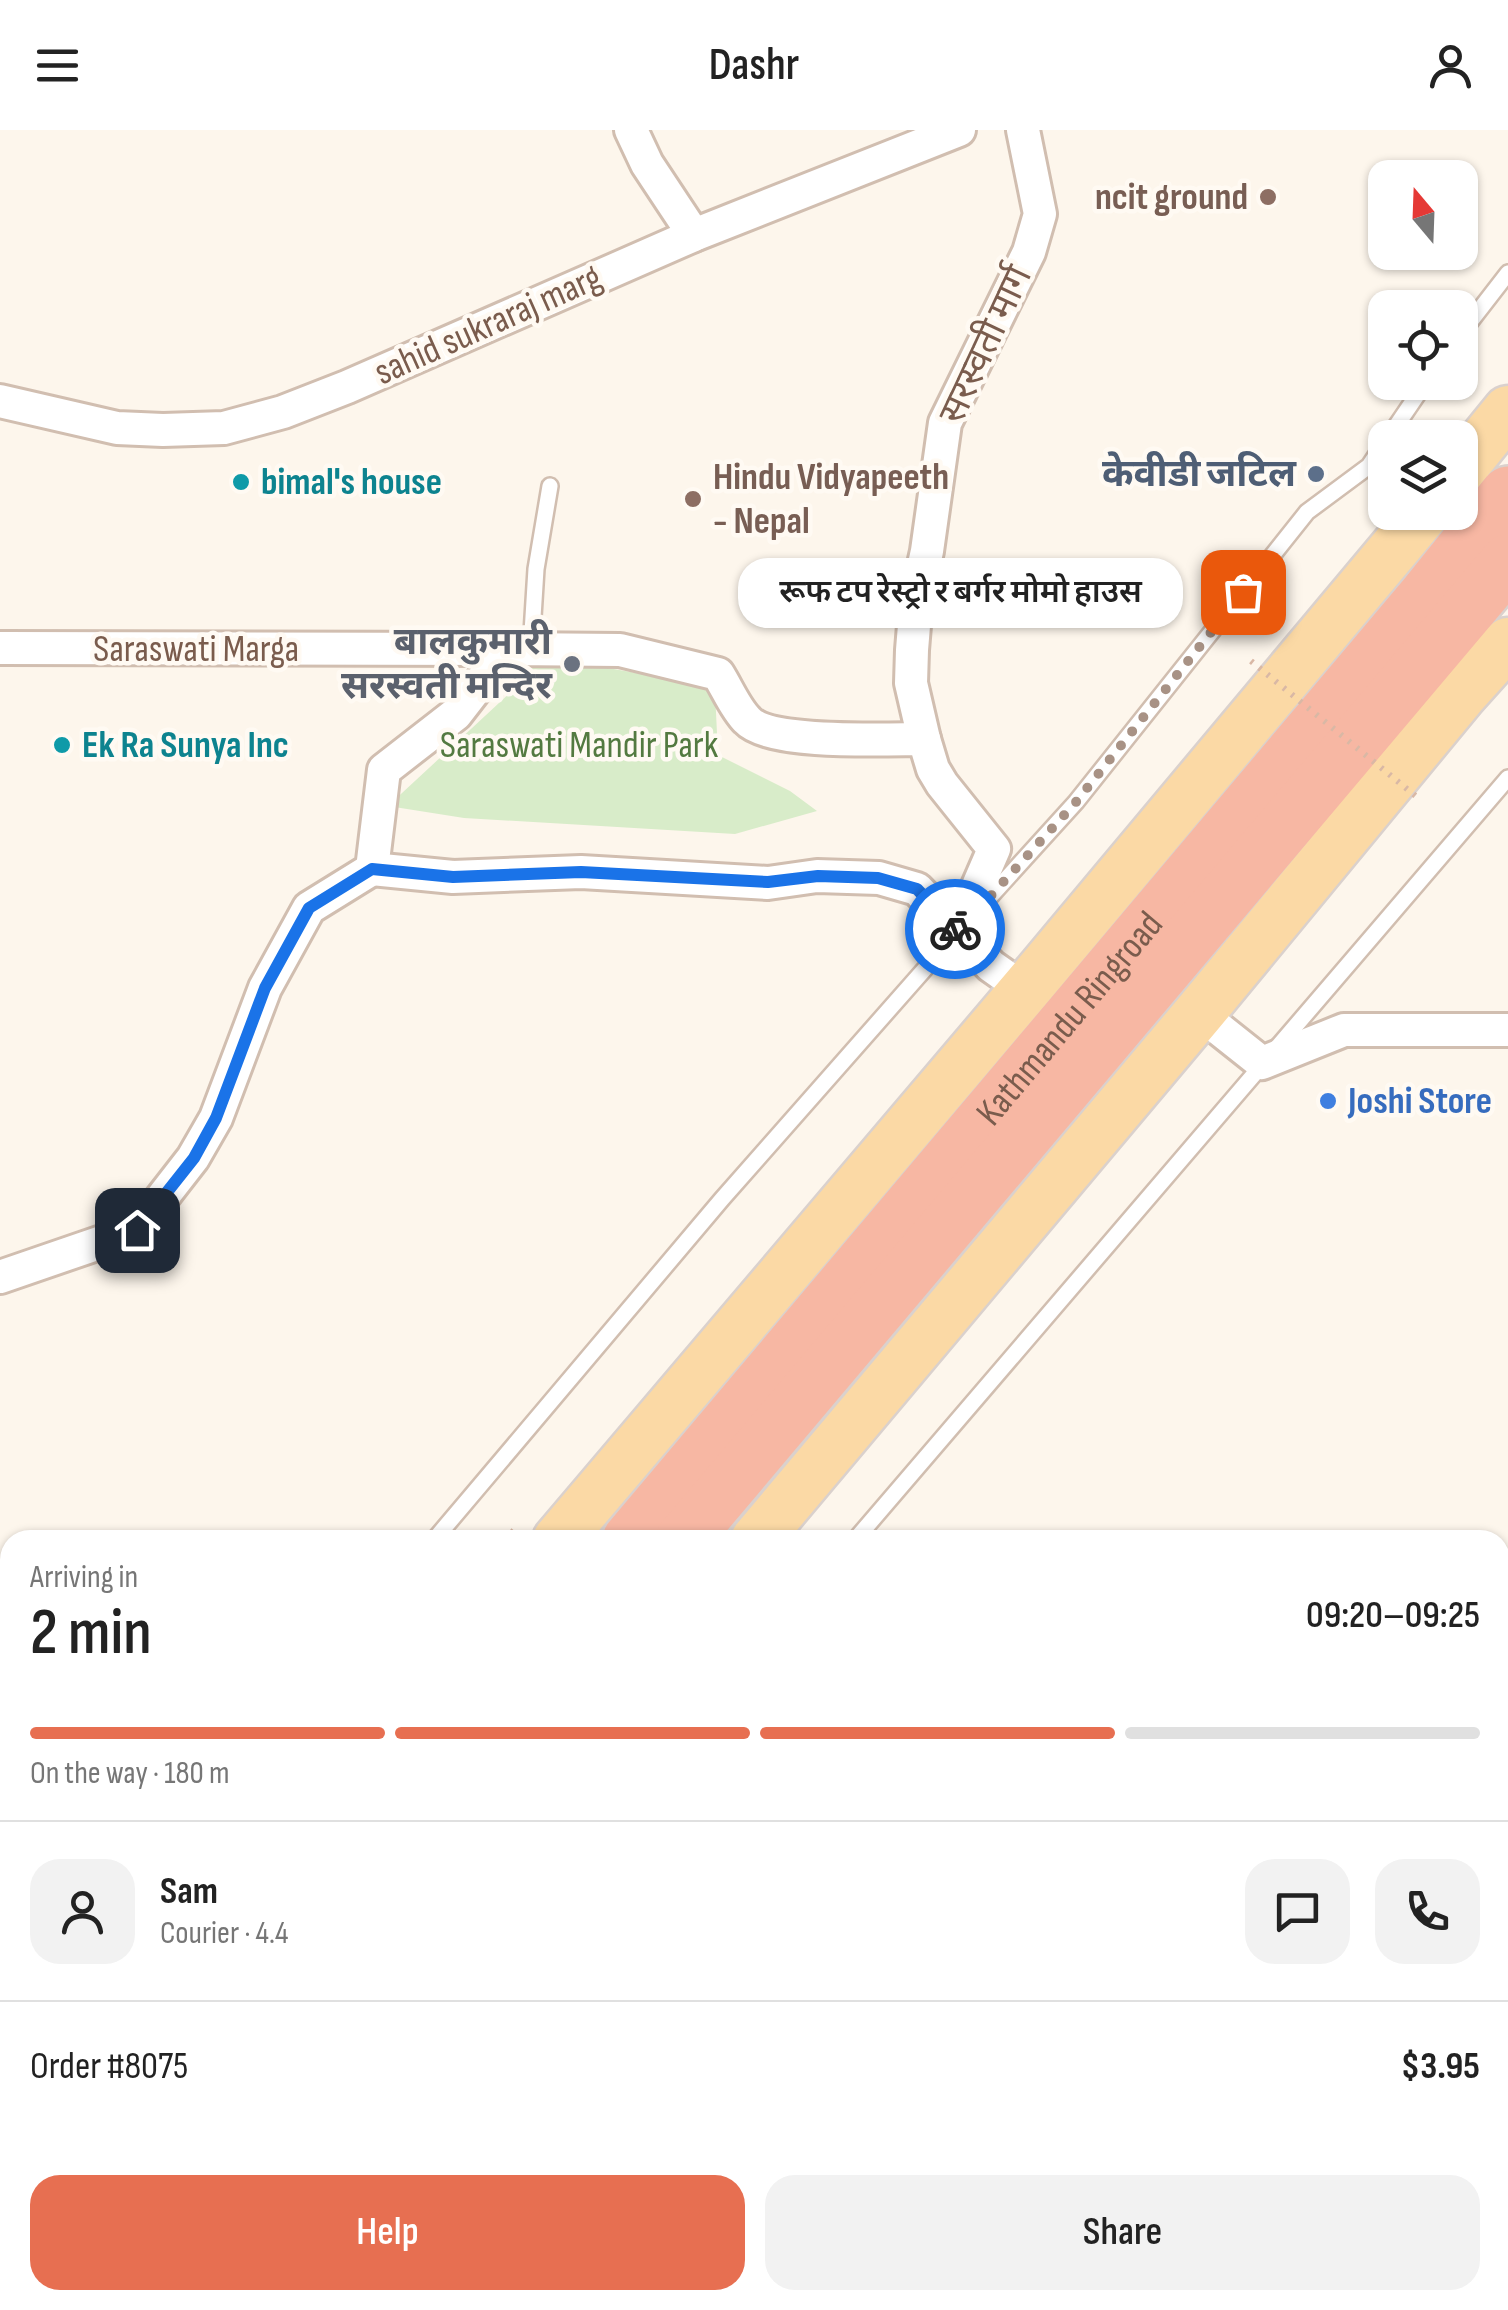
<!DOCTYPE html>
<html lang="en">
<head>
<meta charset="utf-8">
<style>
	:root { --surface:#fff; --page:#f2f2f2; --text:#222; --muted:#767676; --line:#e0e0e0; --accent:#e76f51 }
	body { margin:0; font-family:"Sofia Sans Condensed","Noto Sans Devanagari",sans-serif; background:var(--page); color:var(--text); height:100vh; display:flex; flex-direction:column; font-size:38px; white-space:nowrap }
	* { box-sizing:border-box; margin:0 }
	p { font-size:32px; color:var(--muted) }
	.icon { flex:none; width:55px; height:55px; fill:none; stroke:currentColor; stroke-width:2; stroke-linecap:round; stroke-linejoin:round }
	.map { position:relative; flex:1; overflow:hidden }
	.sheet { position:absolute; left:0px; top:1400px; width:1510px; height:780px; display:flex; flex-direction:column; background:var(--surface); border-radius:30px 30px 0 0; box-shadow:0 2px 8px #0004 }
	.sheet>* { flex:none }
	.needle { width:65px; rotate:341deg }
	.controls { position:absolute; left:1368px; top:30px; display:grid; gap:20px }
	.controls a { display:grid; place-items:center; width:110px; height:110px; border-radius:20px; background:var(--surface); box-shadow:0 2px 8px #0004; font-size:50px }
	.pin { position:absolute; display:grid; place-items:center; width:85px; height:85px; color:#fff; margin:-42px; border-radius:20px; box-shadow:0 5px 15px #0006 }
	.courier { position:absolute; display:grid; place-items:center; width:100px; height:100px; margin:-50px; border:8px solid #1a73e8; border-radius:50%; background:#fff; color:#222; box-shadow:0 2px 12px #0007 }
	.bubble { position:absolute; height:70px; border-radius:30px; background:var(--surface); box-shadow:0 2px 8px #0004; font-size:32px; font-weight:600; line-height:70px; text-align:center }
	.headline em { font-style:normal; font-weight:600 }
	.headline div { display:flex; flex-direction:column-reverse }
	.headline { display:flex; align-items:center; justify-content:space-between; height:170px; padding:0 30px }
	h1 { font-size:65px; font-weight:600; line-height:75px }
	.bar { display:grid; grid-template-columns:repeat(4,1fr); gap:15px 10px; align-content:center; height:120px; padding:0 30px }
	.bar i { height:12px; border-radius:8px; background:var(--line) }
	.bar .on { background:var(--accent) }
	.bar p { grid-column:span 4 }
	.line { display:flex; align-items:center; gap:25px; padding:0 30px; border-top:2px solid var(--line) }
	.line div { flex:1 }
	.round { display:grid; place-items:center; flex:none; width:105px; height:105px; border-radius:30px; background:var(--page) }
	.button { display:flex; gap:20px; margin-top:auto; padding:20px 30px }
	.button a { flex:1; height:115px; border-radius:30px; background:var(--accent); color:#fff; font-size:40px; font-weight:600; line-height:115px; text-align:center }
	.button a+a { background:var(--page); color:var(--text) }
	header { display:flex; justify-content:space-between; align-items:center; height:130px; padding:0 30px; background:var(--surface); font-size:45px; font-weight:600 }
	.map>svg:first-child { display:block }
	.green { fill:#d8ecc9 }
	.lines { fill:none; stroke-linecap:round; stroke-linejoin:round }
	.lane-casing { stroke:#d1beb0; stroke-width:20 }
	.street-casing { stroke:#d1beb0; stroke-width:38 }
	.primary-casing { stroke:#dad1cd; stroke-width:55 }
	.highway-casing { stroke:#dad1cd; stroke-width:60 }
	.path { stroke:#d9b8a5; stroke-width:6; stroke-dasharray:2.5 8; stroke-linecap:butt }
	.lane { stroke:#fff; stroke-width:15 }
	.street { stroke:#fff; stroke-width:32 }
	.primary { stroke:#fbd9a5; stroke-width:50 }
	.highway { stroke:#f7b7a3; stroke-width:55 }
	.path-bridge { stroke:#d9b8a5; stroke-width:6; stroke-dasharray:2.5 8; stroke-linecap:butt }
	.done { stroke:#a89285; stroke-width:10; stroke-dasharray:0 18 }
	.route { stroke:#1a73e8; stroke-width:12 }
	.education-dot { fill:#8d6e63; stroke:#fffaf3; stroke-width:4 }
	.service-dot { fill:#5c6f8a; stroke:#fffaf3; stroke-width:4 }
	.culture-dot { fill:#0f9aa8; stroke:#fffaf3; stroke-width:4 }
	.worship-dot { fill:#6b7280; stroke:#fffaf3; stroke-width:4 }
	.shop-dot { fill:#3f7fe0; stroke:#fffaf3; stroke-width:4 }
	.labels { text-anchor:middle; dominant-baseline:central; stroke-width:9; stroke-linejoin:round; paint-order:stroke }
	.education-label { font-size:38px; font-weight:bold; fill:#785e54; stroke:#fffaf3; text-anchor:end }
	.street-label { font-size:38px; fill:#7a5c4d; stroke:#fffaf3 }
	.service-label { font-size:38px; font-weight:bold; fill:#4e5e75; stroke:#fffaf3; text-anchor:end }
	.culture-label { font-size:38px; font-weight:bold; fill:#0d838f; stroke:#fffaf3; text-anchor:start }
	.worship-label { font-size:38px; font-weight:bold; fill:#5b616d; stroke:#fffaf3; text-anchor:end }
	.park-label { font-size:38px; fill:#537a41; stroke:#fffaf3 }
	.shop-label { font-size:38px; font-weight:bold; fill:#366cbe; stroke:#fffaf3; text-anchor:start }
</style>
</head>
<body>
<header><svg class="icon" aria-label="menu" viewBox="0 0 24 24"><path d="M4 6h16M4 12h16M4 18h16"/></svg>Dashr<svg class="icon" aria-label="person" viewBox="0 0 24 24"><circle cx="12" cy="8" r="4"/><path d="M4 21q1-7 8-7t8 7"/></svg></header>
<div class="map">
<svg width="1508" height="2180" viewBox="0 0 1508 2180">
	<rect width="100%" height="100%" fill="#fdf6ec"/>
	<path class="green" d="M 525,533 L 585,534 L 665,548 L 715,561 L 718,625 L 790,661 L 817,681 L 735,704 L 464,688 L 388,676 L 512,561 Z"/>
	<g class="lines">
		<defs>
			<g id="lane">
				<path d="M 1460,205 L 1508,143"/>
				<path d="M 1388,308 L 1426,252"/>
				<path d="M 531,519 L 536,439 L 550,356"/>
				<path d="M 979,779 L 1076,672 L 1307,382 L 1369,336 L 1385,312"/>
				<path d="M 434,1410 L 722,1069 L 960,799"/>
				<path d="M 855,1410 L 1508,648"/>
				<path d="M 0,1926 L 10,1914"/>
				<path d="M 189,2180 L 197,2170"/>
			</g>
			<g id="street">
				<path d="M 631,0 L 647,34 L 694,105"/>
				<path d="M 0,271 L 117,298 L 163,300 L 224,298 L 283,282 L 347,257 L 694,105 L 959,0"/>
				<path d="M 0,518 L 511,519"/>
				<path d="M 924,609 L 911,553 L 912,520 L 916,471 L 927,421 L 945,293 L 1029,122 L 1040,84 L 1023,0"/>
				<path d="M 372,739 L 453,747 L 581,742 L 768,753 L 817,746 L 879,748 L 917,759 L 991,836 L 1025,860"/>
				<path d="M 1199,883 L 1262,933 L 1344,900 L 1508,900"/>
				<path d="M 0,1147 L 137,1100 L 193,1028 L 216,988 L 265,858 L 309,778 L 372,739 L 384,640 L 456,584 L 487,544 L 511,519 L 620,520 L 718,544 C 727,558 735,578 747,590 C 770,615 888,609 924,609 L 933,639 L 942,654 L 994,719 L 958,802"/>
				<path d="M 1023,2170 L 1058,2180"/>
				<path d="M 600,2180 L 601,2170"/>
			</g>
			<g id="primary">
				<path d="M 1460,340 L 1508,281"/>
				<path d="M 558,1410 L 1025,860 L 1425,382"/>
				<path d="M 756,1410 L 1199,883 L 1462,564 L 1508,513"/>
				<path d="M 0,2080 L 10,2068"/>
				<path d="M 109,2180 L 117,2170"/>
			</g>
			<g id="highway">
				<path id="s1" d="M 630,1410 L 1426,466 L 1508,364"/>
				<path d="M 683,1410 L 1508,432"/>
				<path d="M 0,2158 L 10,2146"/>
				<path d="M 36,2180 L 44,2170"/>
			</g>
		</defs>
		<use href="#lane" class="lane-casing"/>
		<use href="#street" class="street-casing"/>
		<use href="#primary" class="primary-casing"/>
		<use href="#highway" class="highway-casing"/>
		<g class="path">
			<path d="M 505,1410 L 515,1399"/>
			<path d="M 0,2008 L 10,1996"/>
		</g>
		<use href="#lane" class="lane"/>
		<use href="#street" class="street"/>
		<use href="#primary" class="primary"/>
		<use href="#highway" class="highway"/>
		<path class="path-bridge" d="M 1251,531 L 1418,668"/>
	</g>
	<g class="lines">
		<path class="done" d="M 955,799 L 958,802 L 1076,672 L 1243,462"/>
		<path class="route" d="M 137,1100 L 194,1028 L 216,988 L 265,858 L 309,778 L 372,739 L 453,747 L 581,742 L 768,752 L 818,746 L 878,748 L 917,759 L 955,799"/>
	</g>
	<g class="education-dot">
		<circle cx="1268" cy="67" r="10"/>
		<circle cx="693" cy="369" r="10"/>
	</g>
	<circle class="service-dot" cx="1316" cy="344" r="10"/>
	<g class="culture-dot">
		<circle cx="241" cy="352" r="10"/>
		<circle cx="62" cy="615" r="10"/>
	</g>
	<circle class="worship-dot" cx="572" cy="534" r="10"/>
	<circle class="shop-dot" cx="1328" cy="971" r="10"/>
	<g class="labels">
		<g class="education-label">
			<text x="1248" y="67">ncit ground</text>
			<text x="713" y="347" text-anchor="start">Hindu Vidyapeeth<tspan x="713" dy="44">- Nepal</tspan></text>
		</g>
		<g class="street-label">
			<text transform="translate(488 195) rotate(-24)">sahid sukraraj marg</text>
			<text transform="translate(986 215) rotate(-65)">सरस्वती मार्ग</text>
			<text x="196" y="519">Saraswati Marga</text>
			<text stroke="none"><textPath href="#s1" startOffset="682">Kathmandu Ringroad</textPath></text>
		</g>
		<g class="service-label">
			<text x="1296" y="344">केवीडी जटिल</text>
		</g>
		<g class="culture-label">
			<text x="261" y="352">bimal's house</text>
			<text x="82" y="615">Ek Ra Sunya Inc</text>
		</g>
		<g class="worship-label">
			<text x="552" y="512">बालकुमारी<tspan x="552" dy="44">सरस्वती मन्दिर</tspan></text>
		</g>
		<g class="park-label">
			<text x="579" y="615">Saraswati Mandir Park</text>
		</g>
		<g class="shop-label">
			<text x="1348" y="971">Joshi Store</text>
		</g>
	</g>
</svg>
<div class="controls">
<a><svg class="needle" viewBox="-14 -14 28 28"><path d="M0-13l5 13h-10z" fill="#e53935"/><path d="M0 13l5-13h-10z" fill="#767676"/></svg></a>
<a><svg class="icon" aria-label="locate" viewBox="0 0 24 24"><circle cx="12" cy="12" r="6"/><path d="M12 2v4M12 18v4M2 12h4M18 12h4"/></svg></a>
<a><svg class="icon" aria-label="layers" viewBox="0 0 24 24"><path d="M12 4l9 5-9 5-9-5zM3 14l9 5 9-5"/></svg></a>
</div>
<div class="pin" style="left:1243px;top:462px;background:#ea580c"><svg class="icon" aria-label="bag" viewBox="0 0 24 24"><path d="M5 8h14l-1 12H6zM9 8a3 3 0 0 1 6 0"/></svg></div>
<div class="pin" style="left:137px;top:1100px;background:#1f2937"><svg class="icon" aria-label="home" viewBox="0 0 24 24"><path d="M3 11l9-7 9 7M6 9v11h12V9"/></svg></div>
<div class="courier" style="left:955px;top:799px"><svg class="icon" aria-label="bike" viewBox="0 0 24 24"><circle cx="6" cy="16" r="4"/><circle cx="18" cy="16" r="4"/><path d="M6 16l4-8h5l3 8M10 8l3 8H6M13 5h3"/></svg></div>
<div class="bubble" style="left:738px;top:428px;width:445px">रूफ टप रेस्ट्रो र बर्गर मोमो हाउस</div>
<section class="sheet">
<div class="headline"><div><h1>2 min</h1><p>Arriving in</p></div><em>09:20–09:25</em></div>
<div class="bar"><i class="on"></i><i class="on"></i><i class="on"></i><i></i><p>On the way · 180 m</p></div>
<div class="line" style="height:180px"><a class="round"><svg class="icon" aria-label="person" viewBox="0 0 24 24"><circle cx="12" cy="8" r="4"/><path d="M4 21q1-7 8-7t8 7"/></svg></a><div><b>Sam</b><p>Courier · 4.4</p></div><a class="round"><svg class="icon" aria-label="chat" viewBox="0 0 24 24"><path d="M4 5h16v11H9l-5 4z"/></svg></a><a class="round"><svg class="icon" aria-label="phone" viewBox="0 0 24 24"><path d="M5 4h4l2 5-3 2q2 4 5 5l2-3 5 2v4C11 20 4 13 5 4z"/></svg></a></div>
<div class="line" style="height:130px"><div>Order #8075</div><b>$3.95</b></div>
<div class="button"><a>Help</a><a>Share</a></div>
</section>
</div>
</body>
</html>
